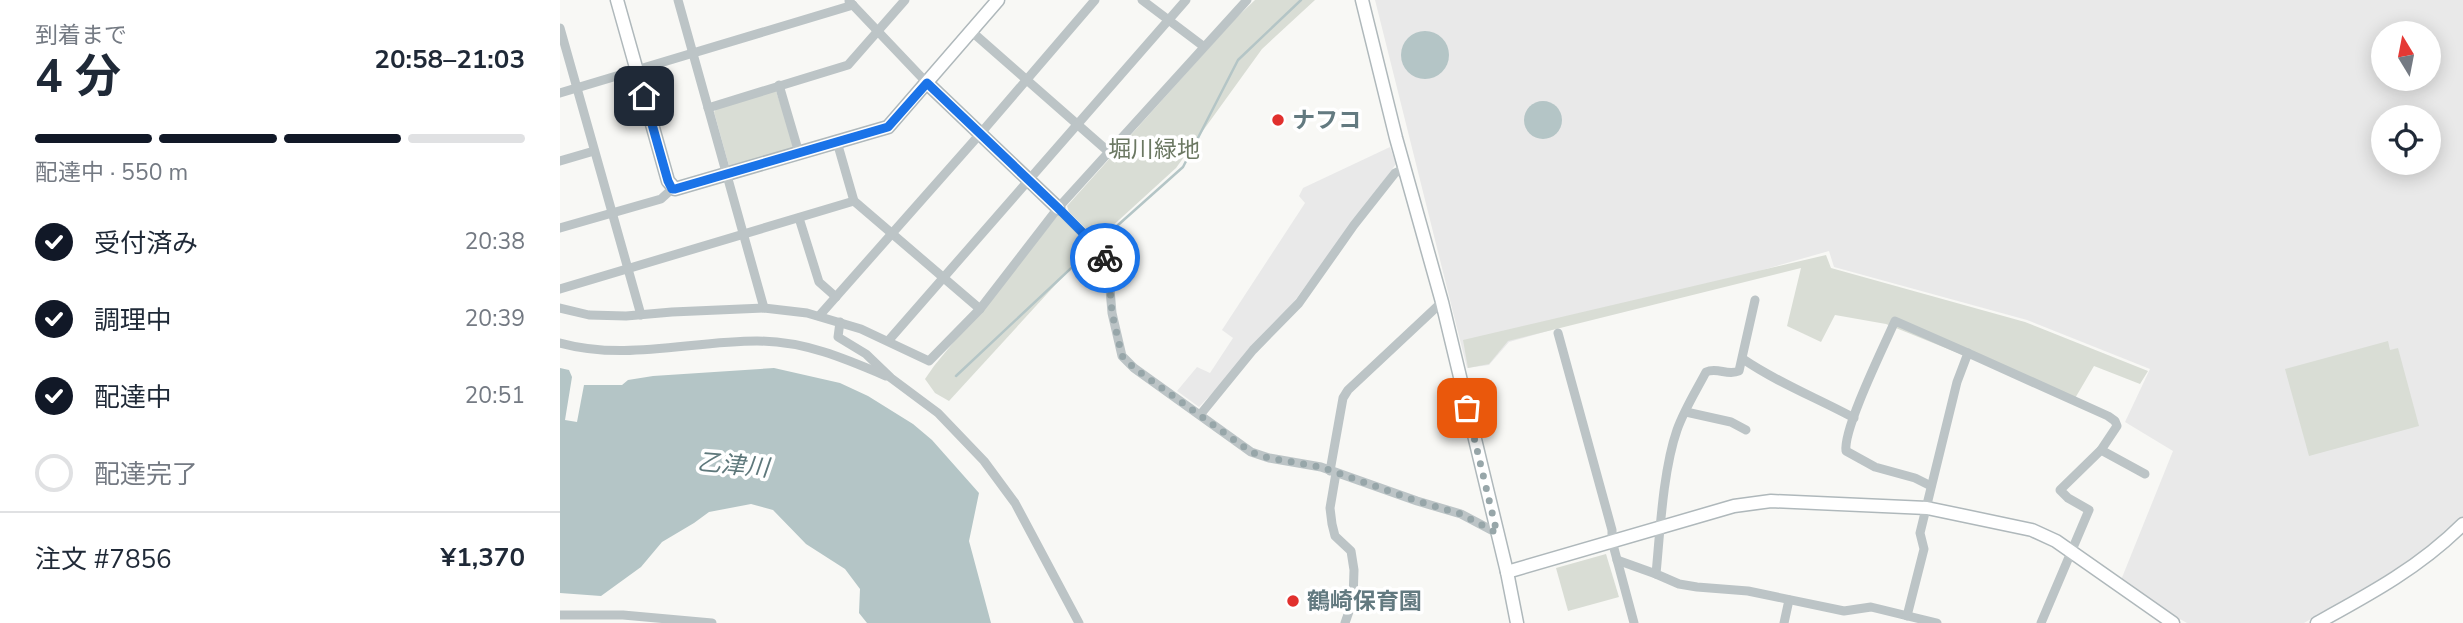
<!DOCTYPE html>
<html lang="ja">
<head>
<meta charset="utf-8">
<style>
	:root { --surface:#fff; --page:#f2f2f3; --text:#1f2937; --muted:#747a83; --line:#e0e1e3; --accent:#111827 }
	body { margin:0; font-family:"Nunito Sans","Noto Sans JP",sans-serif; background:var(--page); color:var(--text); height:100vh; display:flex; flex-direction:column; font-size:26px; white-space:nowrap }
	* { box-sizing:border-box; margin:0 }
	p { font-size:23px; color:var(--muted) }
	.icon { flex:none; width:38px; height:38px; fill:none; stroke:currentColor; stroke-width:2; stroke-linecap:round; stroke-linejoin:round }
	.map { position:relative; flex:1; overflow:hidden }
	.drawer { display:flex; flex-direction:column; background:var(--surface); width:560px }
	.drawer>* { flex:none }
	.needle { width:46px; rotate:350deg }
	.buttons { position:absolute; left:1811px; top:21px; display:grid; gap:14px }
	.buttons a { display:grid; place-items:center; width:70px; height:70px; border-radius:50%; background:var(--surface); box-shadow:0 4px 18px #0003; font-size:35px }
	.pin { position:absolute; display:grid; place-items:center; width:60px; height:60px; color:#fff; margin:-30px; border-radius:14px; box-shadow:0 4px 10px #0006 }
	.courier { position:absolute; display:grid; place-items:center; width:70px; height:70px; margin:-35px; border:5px solid #1a73e8; border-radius:50%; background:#fff; color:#222; box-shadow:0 2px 9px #0007 }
	.headline em { font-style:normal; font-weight:700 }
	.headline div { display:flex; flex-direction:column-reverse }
	.headline { display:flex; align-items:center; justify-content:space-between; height:119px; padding:0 35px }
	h1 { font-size:46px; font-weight:700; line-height:52px }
	.bar { display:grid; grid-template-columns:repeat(4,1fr); gap:10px 7px; align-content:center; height:84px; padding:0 35px }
	.bar i { height:9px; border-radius:5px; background:var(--line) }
	.bar .current { background:var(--accent) }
	.bar p { grid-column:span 4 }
	.line { display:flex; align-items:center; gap:18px; padding:0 35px; border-top:2px solid var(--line) }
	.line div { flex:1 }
	ol { padding:0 35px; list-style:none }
	li { display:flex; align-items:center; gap:21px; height:77px }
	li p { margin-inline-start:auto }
	li .icon { padding:7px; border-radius:50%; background:var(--accent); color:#fff; stroke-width:4 }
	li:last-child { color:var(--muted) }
	li i { width:38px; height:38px; border:4px solid var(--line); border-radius:50% }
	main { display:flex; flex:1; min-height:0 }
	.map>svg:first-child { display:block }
	.built { fill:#e9e9e9; fill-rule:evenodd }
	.green { fill:#d9ddd5 }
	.water { fill:#b4c5c6 }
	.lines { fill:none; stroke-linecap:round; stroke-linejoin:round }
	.stream { stroke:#b4c5c6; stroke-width:2.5 }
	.secondary-casing { stroke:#afb8bb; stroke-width:15 }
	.street { stroke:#bcc4c6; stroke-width:9 }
	.secondary { stroke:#fff; stroke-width:12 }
	.done { stroke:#97a6a9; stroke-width:7; stroke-dasharray:0 12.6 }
	.route { stroke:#1a73e8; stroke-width:9 }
	.poi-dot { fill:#e1302d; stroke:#fff; stroke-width:2.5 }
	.labels { text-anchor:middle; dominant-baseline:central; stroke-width:7; stroke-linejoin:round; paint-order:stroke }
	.poi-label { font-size:23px; font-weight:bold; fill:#637a80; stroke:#fff; text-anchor:start }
	.park-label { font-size:23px; fill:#6b7862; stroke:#fff }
	.water-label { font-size:24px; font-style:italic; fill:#5e787b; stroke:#fff }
</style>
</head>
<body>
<main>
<section class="drawer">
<div class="headline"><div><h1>4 分</h1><p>到着まで</p></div><em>20:58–21:03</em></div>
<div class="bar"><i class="current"></i><i class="current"></i><i class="current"></i><i></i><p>配達中 · 550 m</p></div>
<ol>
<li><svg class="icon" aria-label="check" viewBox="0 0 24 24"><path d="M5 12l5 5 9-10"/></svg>受付済み<p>20:38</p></li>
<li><svg class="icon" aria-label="check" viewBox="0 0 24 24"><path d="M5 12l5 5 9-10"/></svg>調理中<p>20:39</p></li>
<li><svg class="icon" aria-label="check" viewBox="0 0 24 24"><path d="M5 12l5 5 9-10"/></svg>配達中<p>20:51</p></li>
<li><i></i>配達完了</li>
</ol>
<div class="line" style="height:91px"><div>注文 #7856</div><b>¥1,370</b></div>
</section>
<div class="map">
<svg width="1903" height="623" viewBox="0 0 1903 623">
	<rect width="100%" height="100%" fill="#f8f8f5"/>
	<g class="built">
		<path d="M 815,0 L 1903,0 L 1903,518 L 1884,542 L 1744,623 L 1627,623 L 1559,585 L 1613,451 L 1565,422 L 1590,369 L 1467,320 L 1274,267 L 1269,251 L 949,342 L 929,365 L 907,368 ZM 1824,33 L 1869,33 L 1869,79 L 1824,79 ZM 1824,117 L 1869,117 L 1869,163 L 1824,163 Z"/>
		<path d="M 830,147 L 836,164 L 736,299 L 692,352 L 639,407 L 617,391 L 637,367 L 650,373 L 673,338 L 662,330 L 745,203 L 739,196 L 743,188 Z"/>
	</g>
	<g class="green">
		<path d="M 695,0 L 755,0 L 702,49 L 616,168 L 537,240 L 509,212 L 507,206 L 674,20 Z"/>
		<path d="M 216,91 L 235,147 L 169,166 L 154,112 L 157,108 Z"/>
		<path d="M 499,214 L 530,247 L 389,401 L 375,393 L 365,379 L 374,366 Z"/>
		<path d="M 1266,255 L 1271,268 L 1465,322 L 1588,371 L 1580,384 L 1534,366 L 1514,400 L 1326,324 L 1275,315 L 1261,342 L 1227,326 L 1241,268 L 948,341 L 929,364 L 908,368 L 903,340 Z"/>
		<path d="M 1828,341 L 1830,350 L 1838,348 L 1859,426 L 1749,456 L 1725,369 Z"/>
		<path d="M 1046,554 L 1059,597 L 1008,611 L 996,568 Z"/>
	</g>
	<g class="water">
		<circle cx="865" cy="55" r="24"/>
		<circle cx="983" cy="120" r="19"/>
		<path d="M 0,368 L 9,370 L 12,377 L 5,420 L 17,422 L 24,385 L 62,385 L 68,380 L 93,376 L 214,368 L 280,383 L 308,396 L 353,424 L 372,440 L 419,493 L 409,541 L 431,623 L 307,623 L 299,613 L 300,589 L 285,569 L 246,544 L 213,510 L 191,504 L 149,512 L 134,523 L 102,542 L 81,567 L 41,596 L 0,593 Z"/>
	</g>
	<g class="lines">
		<path class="stream" d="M 396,376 L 539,242 L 623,167 L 678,60 L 741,0"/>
		<defs>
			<g id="secondary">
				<path d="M 57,0 L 108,181 L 115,189 L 328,127 L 438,0"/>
				<path d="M 802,0 L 836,138 L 882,302 L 947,572 L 957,623"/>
				<path d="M 367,83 L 498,208"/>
				<path d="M 947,572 L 1174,506 L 1211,501 L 1367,508 L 1472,530 L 1496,541 L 1613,623"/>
				<path d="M 1757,623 C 1810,594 1860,567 1903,524"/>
			</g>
		</defs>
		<use href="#secondary" class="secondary-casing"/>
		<g class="street">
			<path d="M 118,0 L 204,308"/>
			<path d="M 582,0 L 643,46"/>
			<path d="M 289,1 L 367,83"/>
			<path d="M 0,28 L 81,315"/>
			<path d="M 411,31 L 550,153"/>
			<path d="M 219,85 L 239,153"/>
			<path d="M 0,93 L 293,5"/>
			<path d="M 148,108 L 288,65 L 345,0"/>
			<path d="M 277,142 L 294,201 L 420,309"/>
			<path d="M 0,161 L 34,151"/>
			<path d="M 498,208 L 542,253 L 548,265 L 552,313 L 562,356 L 574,368 L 691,452 L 709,458 L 761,467 L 857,501 L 901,514 L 937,533"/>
			<path d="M 239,218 L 259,282 L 276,297"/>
			<path d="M 0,228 L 101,199 L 112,189"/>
			<path d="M 0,289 L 294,201"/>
			<path d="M 1195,300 L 1179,371 C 1168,376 1157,367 1146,372 C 1136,391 1124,410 1117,430 C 1103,470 1100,532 1096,574 L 1119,584 L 1137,587 L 1188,591 L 1284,611 L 1311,607 L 1377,623"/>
			<path d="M 0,308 L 29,315 L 66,316 L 112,312 L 204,308 L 247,313 L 301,329 L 369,361 L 420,309 L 498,208 L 687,0"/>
			<path d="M 259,316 L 420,134 L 535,0"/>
			<path d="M 280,322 L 278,337 L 306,354 L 331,378 L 378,413 L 424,461 L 455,503 L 519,623"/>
			<path d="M 998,333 L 1052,530 L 1052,541 L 1074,623"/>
			<path d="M 329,340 L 626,0"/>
			<path d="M 0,343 C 65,361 131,341 197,341 C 244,341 284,358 326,376"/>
			<path d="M 1183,359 C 1218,383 1257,398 1294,418"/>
			<path d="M 1126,412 L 1171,422 L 1186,430"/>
			<path d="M 640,415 L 693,350 L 739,303 L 794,225 L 835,173 L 846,168"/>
			<path d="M 1541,450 L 1585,474"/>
			<path d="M 770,471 L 783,398 L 788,390 L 882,302"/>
			<path d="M 776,473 L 770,508 L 772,524 L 775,536 L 791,551 L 794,570 L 793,600 L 785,623"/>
			<path d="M 1371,486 L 1355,478 L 1315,467 L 1286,451 C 1283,429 1324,346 1335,321 L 1408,353"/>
			<path d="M 1057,560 L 1096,574"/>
			<path d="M 0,615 L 63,615 L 152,623"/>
			<path d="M 1347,616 L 1364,549 L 1360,533 L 1397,382 L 1408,353 L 1548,416 L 1555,421 L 1557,426 L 1541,450 L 1500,490 L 1508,498 L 1529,510 L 1481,623"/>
			<path d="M 1224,623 L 1229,600"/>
		</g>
		<use href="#secondary" class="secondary"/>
	</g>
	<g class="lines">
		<path class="done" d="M 545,258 L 548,265 L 552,313 L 562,356 L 574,368 L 691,452 L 709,458 L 761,467 L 857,501 L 901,514 L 937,533 L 907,408"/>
		<path class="route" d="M 84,96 L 108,181 L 112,189 L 115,189 L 328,127 L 367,83 L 498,208 L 534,244 L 545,258"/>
	</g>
	<g class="poi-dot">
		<circle cx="718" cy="120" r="7"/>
		<circle cx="733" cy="601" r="7"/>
	</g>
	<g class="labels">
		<g class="poi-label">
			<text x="732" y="120">ナフコ</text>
			<text x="747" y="601">鶴崎保育園</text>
		</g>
		<g class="park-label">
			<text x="594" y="149">堀川緑地</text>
		</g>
		<g class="water-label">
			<text transform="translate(173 465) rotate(5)">乙津川</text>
		</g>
	</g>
</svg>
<div class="buttons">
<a><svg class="needle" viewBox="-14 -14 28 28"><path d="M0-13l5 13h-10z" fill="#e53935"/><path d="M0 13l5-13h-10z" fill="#747a83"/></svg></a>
<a><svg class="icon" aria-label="locate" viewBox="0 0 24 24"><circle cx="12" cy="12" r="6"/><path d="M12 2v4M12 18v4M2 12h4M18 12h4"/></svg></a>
</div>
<div class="pin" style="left:907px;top:408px;background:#ea580c"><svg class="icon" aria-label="bag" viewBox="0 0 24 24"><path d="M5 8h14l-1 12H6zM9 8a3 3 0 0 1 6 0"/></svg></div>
<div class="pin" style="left:84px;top:96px;background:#1f2937"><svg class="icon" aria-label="home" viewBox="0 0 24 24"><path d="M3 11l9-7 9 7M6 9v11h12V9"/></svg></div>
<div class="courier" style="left:545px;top:258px"><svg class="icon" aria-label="bike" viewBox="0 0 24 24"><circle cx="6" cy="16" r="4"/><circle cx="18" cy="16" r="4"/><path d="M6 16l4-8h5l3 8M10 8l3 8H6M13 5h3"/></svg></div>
</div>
</main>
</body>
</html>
